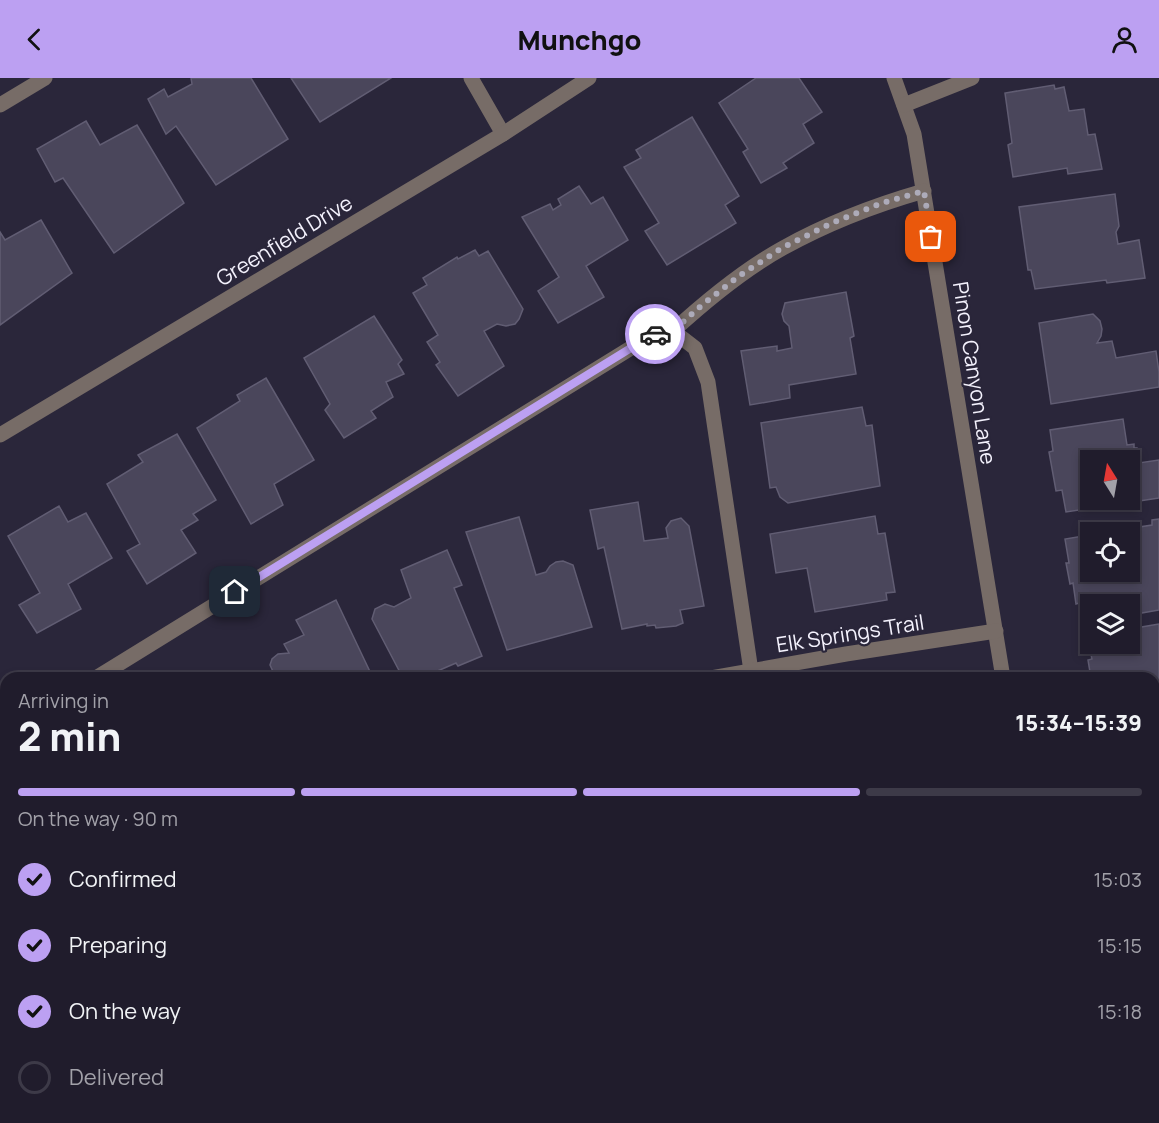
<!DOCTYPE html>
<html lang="en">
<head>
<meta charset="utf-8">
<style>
	:root { --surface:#201c2c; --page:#282534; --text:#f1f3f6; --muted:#a2a1a9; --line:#3d3a48; --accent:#bca0f2 }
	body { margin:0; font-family:Manrope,sans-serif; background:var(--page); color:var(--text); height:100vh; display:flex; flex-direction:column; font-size:22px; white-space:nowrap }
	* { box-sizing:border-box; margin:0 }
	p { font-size:20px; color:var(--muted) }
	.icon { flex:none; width:33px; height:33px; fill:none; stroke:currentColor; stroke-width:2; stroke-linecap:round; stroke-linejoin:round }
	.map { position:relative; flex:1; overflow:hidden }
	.panel { position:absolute; left:0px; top:594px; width:1160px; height:452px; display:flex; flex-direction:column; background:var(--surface); border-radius:18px 18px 0 0; box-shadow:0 3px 9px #0003,0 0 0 2px var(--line) }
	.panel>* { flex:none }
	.needle { width:39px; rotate:349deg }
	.controls { position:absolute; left:1080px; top:372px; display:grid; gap:12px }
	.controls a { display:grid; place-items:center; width:60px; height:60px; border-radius:0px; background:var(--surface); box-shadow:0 3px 9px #0003,0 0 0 2px var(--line); font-size:30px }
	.pin { position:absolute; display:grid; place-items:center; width:51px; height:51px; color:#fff; margin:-26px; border-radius:12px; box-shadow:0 3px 9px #0006 }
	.courier { position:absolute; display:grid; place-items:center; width:60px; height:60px; margin:-30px; border:4px solid #bca0f2; border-radius:50%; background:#fff; color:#222; box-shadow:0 2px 8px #0007 }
	.overview em { font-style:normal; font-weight:800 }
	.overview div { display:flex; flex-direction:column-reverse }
	.overview { display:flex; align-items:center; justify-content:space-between; height:102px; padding:0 18px }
	h1 { font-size:39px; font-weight:800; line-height:45px }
	.bar { display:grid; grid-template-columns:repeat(4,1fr); gap:9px 6px; align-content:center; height:72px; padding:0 18px }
	.bar i { height:8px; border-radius:4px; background:var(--line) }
	.bar .selected { background:var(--accent) }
	.bar p { grid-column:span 4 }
	ol { padding:0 18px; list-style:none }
	li { display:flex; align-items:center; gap:18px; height:66px }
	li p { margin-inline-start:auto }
	li .icon { padding:6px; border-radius:50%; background:var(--accent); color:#111; stroke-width:4 }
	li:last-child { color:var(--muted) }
	li i { width:33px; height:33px; border:3px solid var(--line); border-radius:50% }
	header { display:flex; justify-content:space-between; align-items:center; height:78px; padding:0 18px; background:var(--accent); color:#111; font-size:27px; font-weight:800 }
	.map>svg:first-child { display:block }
	.building { fill:#4a465b; stroke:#615d73; stroke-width:1.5; fill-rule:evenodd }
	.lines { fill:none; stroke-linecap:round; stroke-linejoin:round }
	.minor { stroke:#776c67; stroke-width:15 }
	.done { stroke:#adabb9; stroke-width:6; stroke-dasharray:0 10.8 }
	.route { stroke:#bca0f2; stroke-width:8 }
	.labels { text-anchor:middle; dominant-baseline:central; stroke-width:4.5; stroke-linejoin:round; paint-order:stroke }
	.street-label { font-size:21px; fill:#f4f2fd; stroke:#2a263a }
</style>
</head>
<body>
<header><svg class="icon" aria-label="back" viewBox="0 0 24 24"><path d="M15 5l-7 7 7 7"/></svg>Munchgo<svg class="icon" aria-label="person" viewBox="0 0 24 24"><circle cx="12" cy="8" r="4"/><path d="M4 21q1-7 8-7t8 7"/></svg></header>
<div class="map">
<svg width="1159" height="1045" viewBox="0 0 1159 1045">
	<rect width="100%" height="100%" fill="#2a263a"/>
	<g class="building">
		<path d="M 191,0 L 251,0 L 288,61 L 216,107 L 176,48 L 166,56 L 148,21 L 164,11 L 168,19 L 192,6 Z"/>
		<path d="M 291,0 L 391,0 L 320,44 Z"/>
		<path d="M 756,0 L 799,0 L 822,34 L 803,46 L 814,65 L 783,85 L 787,90 L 761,105 L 743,74 L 748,71 L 719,25 Z"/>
		<path d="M 1054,7 L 1055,11 L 1064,9 L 1069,33 L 1084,31 L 1088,57 L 1095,56 L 1102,91 L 1068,96 L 1067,90 L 1013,99 L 1008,67 L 1012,65 L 1005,15 Z"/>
		<path d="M 692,39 L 739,118 L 725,127 L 736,145 L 667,187 L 645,153 L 659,145 L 624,89 L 641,80 L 636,72 Z"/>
		<path d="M 86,43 L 100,67 L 137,47 L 184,125 L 114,175 L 63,100 L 55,104 L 37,71 Z"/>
		<path d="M 579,108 L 591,126 L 603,119 L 628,162 L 586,188 L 604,219 L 558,245 L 538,213 L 559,199 L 522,139 L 550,126 L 553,132 L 561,127 L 558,121 Z"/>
		<path d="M 1115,116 L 1119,148 L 1116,154 L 1118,166 L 1139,162 L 1145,200 L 1107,205 L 1106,202 L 1035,211 L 1031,192 L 1028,192 L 1019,129 Z"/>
		<path d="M 41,142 L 72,195 L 0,247 L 0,154 L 5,162 Z"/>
		<path d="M 475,172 L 479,178 L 488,173 L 523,231 L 519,241 L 515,246 L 506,248 L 497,246 L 484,253 L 504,288 L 458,318 L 436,287 L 440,284 L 427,264 L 438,257 L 413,215 L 427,207 L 423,200 L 457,179 L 458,181 Z"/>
		<path d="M 846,214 L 854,258 L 850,260 L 856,296 L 789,307 L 790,320 L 750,327 L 741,273 L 777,268 L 777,273 L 792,270 L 789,248 L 784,243 L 782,236 L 785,225 Z"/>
		<path d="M 1093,236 L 1100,243 L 1102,251 L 1101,258 L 1097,265 L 1112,263 L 1116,280 L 1156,273 L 1159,294 L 1159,309 L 1051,326 L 1039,245 Z"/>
		<path d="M 374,238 L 402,282 L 398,286 L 404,296 L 386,304 L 393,319 L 371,333 L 376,340 L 344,360 L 325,332 L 330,326 L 304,280 Z"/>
		<path d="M 266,300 L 314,382 L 274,406 L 283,427 L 251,446 L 197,350 L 240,323 L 237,317 Z"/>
		<path d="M 862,329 L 866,348 L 872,347 L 880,408 L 788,425 L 780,419 L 776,409 L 770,410 L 761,345 Z"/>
		<path d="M 1123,341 L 1127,367 L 1134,366 L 1134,370 L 1137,370 L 1139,385 L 1159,382 L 1159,420 L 1066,434 L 1062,412 L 1056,413 L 1049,374 L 1053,373 L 1050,352 ZM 1090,382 L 1130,382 L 1130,422 L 1090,422 Z"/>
		<path d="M 177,356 L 216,422 L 193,436 L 198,442 L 181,452 L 196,475 L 147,506 L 127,473 L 140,466 L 107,406 L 143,384 L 138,377 Z"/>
		<path d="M 638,424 L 644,463 L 668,460 L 666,450 L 671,443 L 681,440 L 689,448 L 704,528 L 680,532 L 683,545 L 676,548 L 656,550 L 655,547 L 647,548 L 647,546 L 622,551 L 604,469 L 598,471 L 590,432 Z"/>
		<path d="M 59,428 L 68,444 L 86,435 L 112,480 L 68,506 L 81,531 L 37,555 L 19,527 L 40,515 L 8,458 Z"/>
		<path d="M 875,438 L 878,456 L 885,455 L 895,514 L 886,515 L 887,522 L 815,534 L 807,490 L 776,495 L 770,456 Z"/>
		<path d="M 519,439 L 536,497 L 546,494 L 550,488 L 556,484 L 563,483 L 573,487 L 592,549 L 507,572 L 466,454 Z"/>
		<path d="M 1159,441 L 1159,532 L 1130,537 L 1130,526 L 1090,526 L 1090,543 L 1085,544 L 1082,524 L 1076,526 L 1073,505 L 1070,506 L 1066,485 L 1069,485 L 1065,461 L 1090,457 L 1090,494 L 1130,494 L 1130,454 L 1106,454 L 1152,447 L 1152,442 Z"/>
		<path d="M 447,472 L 462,507 L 454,510 L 482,578 L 458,588 L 456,585 L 426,598 L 424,595 L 412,600 L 403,600 L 372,541 L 375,531 L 385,526 L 394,529 L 411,520 L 401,492 Z"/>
		<path d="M 336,522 L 373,600 L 276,600 L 270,587 L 272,581 L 278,576 L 289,575 L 284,566 L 304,557 L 296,542 Z"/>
		<path d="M 1159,546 L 1159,633 L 1154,634 L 1154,600 L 1091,600 L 1088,582 L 1092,581 L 1087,559 L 1090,558 L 1090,566 L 1130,566 L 1130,551 Z"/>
		<path d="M 1159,659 L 1159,742 L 1154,743 L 1154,660 Z"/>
		<path d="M 0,738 L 6,746 L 6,822 L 0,813 Z"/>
		<path d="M 1159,776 L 1159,860 L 1154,861 L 1154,777 Z"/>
		<path d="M 1159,888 L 1159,974 L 1154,975 L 1154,889 Z"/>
		<path d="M 1159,1007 L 1159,1045 L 1154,1008 Z"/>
		<path d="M 25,1040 L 78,1040 L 81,1045 L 16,1045 Z"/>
		<path d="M 115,1040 L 208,1040 L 208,1045 L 118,1045 Z"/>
		<path d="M 480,1040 L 521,1040 L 522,1045 L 483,1045 Z"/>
		<path d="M 552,1040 L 646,1040 L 648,1045 L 554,1045 Z"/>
		<path d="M 687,1040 L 753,1040 L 729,1045 L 728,1043 L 718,1045 L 708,1045 L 707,1041 L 688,1043 Z"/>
	</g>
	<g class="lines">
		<g class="minor">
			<path d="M 471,0 L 503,56"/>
			<path d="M 894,0 L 914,56 L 1003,600"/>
			<path d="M 0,27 L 45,0"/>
			<path d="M 904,27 L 972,0"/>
			<path d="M 673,253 C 707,222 743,192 783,170 C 828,145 875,127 924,113"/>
			<path d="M 0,357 L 503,56 L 589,0"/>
			<path d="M 96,600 L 652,257 L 673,253 L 695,270 L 708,304 L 751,593"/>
			<path d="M 711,600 L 846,576 L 996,553"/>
			<path d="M 0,659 L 6,656"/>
			<path d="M 0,934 L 6,930"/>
			<path d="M 1076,1040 L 1077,1045"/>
			<path d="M 332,1045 L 342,1040"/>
		</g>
	</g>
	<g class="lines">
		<path class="done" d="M 655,256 L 673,253 L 702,227 L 739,198 L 782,170 L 832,145 L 882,125 L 924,113 L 931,159"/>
		<path class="route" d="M 235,514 L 652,257 L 655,256"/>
	</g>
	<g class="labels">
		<g class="street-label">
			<text transform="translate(284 162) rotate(-31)">Greenfield Drive</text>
			<text transform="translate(975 295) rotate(81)">Pinon Canyon Lane</text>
			<text transform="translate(850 555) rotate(-9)">Elk Springs Trail</text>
		</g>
	</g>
</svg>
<div class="controls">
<a><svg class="needle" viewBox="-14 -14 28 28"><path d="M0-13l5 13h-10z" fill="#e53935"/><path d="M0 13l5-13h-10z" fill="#a2a1a9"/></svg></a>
<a><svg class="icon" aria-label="locate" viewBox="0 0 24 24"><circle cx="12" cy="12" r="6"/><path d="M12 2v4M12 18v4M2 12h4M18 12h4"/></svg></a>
<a><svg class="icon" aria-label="layers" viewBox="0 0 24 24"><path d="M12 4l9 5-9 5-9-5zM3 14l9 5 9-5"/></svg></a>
</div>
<div class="pin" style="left:931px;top:159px;background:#ea580c"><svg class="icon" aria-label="bag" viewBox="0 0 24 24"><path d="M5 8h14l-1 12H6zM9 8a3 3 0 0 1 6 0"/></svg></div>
<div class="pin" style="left:235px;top:514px;background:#1f2937"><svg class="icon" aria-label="home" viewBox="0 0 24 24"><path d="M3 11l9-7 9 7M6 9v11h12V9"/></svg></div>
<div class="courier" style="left:655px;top:256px"><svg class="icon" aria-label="car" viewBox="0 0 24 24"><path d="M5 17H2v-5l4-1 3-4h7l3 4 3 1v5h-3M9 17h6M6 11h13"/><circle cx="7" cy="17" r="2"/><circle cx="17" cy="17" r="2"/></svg></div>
<section class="panel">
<div class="overview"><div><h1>2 min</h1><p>Arriving in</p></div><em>15:34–15:39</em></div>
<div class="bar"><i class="selected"></i><i class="selected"></i><i class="selected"></i><i></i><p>On the way · 90 m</p></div>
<ol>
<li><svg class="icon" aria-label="check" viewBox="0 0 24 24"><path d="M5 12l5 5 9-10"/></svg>Confirmed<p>15:03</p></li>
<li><svg class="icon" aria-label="check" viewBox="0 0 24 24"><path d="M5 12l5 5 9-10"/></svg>Preparing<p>15:15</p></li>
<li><svg class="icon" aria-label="check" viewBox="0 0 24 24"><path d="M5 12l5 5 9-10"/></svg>On the way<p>15:18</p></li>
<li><i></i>Delivered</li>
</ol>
</section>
</div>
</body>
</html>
